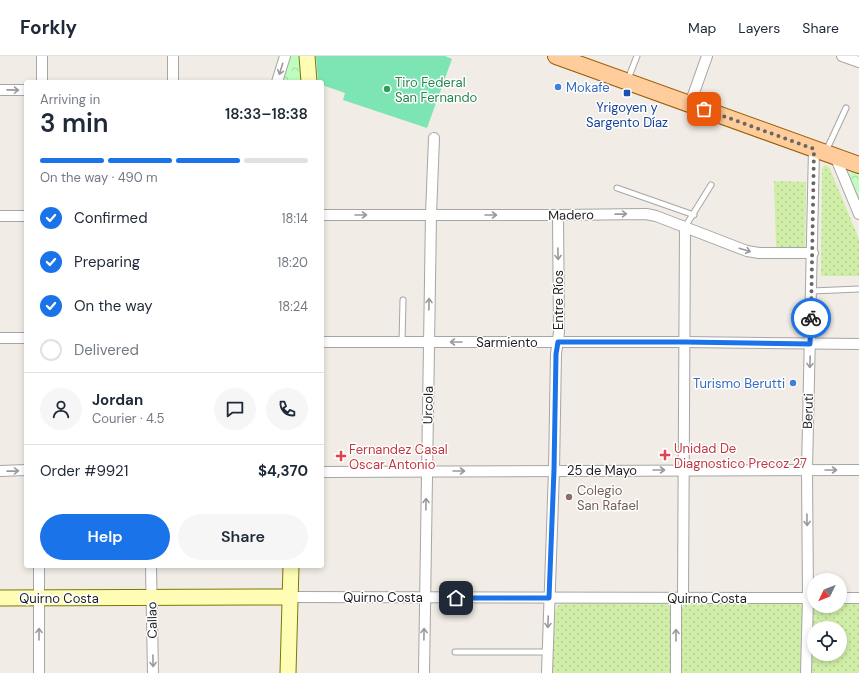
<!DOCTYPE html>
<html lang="en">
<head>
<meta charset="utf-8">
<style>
	:root { --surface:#fff; --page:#f6f6f7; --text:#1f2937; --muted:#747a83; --line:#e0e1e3; --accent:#1a73e8 }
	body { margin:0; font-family:"DM Sans",sans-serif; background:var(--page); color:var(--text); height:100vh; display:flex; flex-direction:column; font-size:15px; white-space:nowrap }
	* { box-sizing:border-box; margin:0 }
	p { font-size:13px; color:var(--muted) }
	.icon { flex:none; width:22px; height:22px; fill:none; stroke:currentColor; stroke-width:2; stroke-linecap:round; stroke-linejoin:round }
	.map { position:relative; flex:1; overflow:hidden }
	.panel { position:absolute; left:24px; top:24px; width:300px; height:488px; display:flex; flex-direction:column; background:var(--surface); border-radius:4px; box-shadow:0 2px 6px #0003 }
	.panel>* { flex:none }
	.needle { width:26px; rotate:227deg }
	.controls { position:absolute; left:807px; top:517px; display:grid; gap:8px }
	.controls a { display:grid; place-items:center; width:40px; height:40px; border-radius:50%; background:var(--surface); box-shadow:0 2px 6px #0003; font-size:20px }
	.pin { position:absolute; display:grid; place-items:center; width:34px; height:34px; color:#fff; margin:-17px; border-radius:8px; box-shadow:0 2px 6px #0006 }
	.courier { position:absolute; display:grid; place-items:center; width:40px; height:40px; margin:-20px; border:3px solid #1a73e8; border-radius:50%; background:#fff; color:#222; box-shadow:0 1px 5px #0007 }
	.summary em { font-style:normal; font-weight:600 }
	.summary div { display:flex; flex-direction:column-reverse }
	.summary { display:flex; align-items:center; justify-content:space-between; height:68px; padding:0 16px }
	h1 { font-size:26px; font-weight:600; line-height:30px }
	.bar { display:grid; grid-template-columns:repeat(4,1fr); gap:6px 4px; align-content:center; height:48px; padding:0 16px }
	.bar i { height:5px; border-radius:3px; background:var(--line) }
	.bar .selected { background:var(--accent) }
	.bar p { grid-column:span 4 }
	.line { display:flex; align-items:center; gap:10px; padding:0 16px; border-top:1px solid var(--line) }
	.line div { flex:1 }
	.round { display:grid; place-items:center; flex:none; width:42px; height:42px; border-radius:21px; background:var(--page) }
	ol { padding:0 16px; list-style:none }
	li { display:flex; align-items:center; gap:12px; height:44px }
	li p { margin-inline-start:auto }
	li .icon { padding:4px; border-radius:50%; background:var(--accent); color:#fff; stroke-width:4 }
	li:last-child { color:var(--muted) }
	li i { width:22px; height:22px; border:2px solid var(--line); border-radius:50% }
	.primary-button { display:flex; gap:8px; margin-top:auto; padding:8px 16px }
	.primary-button a { flex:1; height:46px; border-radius:24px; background:var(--accent); color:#fff; font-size:16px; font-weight:600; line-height:46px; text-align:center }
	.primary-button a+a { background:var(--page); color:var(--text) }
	header { display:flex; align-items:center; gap:24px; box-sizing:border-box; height:56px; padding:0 20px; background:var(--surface); border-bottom:1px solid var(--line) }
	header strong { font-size:19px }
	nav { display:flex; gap:22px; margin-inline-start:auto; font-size:14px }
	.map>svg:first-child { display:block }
	.grass { fill:url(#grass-dots); fill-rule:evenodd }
	.park { fill:url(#park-crowns) }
	.pitch { fill:#7de5b4 }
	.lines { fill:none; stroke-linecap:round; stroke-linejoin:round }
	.lane-casing { stroke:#a6a6a6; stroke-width:7 }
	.street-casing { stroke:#a6a6a6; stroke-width:12 }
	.secondary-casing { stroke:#797c00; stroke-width:17 }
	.primary-casing { stroke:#9a5b00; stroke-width:18 }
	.lane { stroke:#fff; stroke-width:5 }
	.street { stroke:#fff; stroke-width:10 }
	.secondary { stroke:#fefcb5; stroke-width:15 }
	.primary { stroke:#ffcc9b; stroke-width:16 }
	.oneway { stroke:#9a9a9a }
	.done { stroke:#686764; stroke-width:4; stroke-dasharray:0 7.2 }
	.route { stroke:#1a73e8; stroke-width:5 }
	.shop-dot { fill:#3f7fe0; stroke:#fff; stroke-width:1.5 }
	.leisure-dot { fill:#2e9e5b; stroke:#fff; stroke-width:1.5 }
	.transit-dot { fill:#1a4fb4; stroke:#fff; stroke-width:1.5 }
	.health-dot { fill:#e0444e; stroke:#fff; stroke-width:1.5 }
	.education-dot { fill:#8d6e63; stroke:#fff; stroke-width:1.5 }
	.labels { text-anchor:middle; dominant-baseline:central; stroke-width:3; stroke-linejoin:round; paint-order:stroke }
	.leisure-label { font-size:13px; fill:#27864d; stroke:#fff; text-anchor:start }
	.shop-label { font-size:13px; fill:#366cbe; stroke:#fff; text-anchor:start }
	.transit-label { font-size:13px; fill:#164399; stroke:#fff }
	.street-label { font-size:13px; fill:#1f1f1f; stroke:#fff }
	.health-label { font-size:13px; fill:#be3a42; stroke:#fff; text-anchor:start }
	.education-label { font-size:13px; fill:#785e54; stroke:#fff; text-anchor:start }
</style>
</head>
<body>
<header>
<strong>Forkly</strong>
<nav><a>Map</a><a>Layers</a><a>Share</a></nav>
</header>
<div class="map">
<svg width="859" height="617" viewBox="0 0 859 617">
	<defs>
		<pattern id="grass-dots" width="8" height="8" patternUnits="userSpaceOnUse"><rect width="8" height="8" fill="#d0eea7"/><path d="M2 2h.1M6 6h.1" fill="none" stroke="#b2cc8f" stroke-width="1.8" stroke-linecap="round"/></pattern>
		<pattern id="park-crowns" width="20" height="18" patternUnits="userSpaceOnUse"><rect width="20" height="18" fill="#bffdbf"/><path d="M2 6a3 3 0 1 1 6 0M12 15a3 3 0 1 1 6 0" fill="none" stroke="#a4d8a4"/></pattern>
	</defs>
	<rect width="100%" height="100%" fill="#f1ece5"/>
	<g class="grass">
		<path d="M 825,109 L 829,111 L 859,183 L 859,220 L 821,220 L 822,113 Z"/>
		<path d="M 774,125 L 806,126 L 805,191 L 776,191 Z"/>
		<path d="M 692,545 L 796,545 L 801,548 L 803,552 L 802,617 L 680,617 L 681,555 L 684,547 Z"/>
		<path d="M 859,545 L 859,617 L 811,617 L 812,554 L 814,549 L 814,550 L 840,550 L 840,546 ZM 814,572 L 840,572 L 840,598 L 814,598 Z"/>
		<path d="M 564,546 L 663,547 L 669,549 L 671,555 L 671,617 L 552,617 L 555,556 L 558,549 Z"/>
	</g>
	<g class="park">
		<path d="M 290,0 L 300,0 L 302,26 L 282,26 Z"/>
		<path d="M 851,116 L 859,119 L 859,147 L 848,119 Z"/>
	</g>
	<path class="pitch" d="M 316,0 L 445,0 L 452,3 L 427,72 L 343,44 L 345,37 L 322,29 L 322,26 L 318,26 Z"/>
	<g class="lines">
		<defs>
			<g id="lane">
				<path d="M 628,23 L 637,0"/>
				<path d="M 826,95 L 846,52"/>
				<path d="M 617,132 L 694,159"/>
				<path d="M 685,171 L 711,129"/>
				<path d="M 812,235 L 859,233"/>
				<path d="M 402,286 L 403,244"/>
				<path d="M 455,596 L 547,596"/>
			</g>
			<g id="street">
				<path d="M 42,0 L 42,26"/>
				<path d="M 842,0 L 859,6"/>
				<path d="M 173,26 L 173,0"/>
				<path d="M 277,26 L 285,0"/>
				<path d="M 0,34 L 26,34"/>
				<path d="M 690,48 L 707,0"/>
				<path d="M 835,100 L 859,158"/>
				<path d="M 322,159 L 558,159 L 646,158 L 656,160 L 747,195 L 759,197 L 813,197"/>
				<path d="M 0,160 L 26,160"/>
				<path d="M 0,282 L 26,282"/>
				<path d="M 322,286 L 685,286 L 859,288"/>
				<path d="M 0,415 L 26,414"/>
				<path d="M 322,416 L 859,414"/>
				<path d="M 39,510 L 39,617"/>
				<path d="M 151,510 L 153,617"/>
				<path d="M 290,541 L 814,542"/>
				<path d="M 683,542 L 685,171"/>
				<path d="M 840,542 L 859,542"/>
				<path d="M 424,617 L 431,159 L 434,82"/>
				<path d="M 547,617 L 554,414 L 556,298 L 559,276 L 558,159"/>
				<path d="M 676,617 L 676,542"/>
				<path d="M 806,617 L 808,542 L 807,414 L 814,93"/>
			</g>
			<g id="secondary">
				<path d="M 307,0 L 309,26"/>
				<path d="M 0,542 L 290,541"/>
				<path d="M 288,617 L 291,510"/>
			</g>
			<path id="primary" d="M 556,0 L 859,109"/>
		</defs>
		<use href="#lane" class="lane-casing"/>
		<use href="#street" class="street-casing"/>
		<use href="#secondary" class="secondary-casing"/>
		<use href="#primary" class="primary-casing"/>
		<use href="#lane" class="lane"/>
		<use href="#street" class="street"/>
		<use href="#secondary" class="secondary"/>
		<use href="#primary" class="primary"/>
	</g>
	<defs><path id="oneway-shaft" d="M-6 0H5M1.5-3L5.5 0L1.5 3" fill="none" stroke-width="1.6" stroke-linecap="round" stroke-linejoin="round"/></defs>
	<g class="oneway">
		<use href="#oneway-shaft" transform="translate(281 13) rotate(107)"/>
		<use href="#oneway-shaft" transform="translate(13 34) rotate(1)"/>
		<use href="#oneway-shaft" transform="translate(621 158) rotate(-1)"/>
		<use href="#oneway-shaft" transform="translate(361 159)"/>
		<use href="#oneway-shaft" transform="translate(491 159)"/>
		<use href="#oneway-shaft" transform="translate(745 194) rotate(17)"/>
		<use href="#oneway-shaft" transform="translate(558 198) rotate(89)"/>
		<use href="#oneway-shaft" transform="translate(429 248) rotate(-89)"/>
		<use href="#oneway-shaft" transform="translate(456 286) rotate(180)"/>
		<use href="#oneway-shaft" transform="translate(810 306) rotate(92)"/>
		<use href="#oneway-shaft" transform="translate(659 414)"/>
		<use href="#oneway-shaft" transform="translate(831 414)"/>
		<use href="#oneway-shaft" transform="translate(13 415) rotate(-1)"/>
		<use href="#oneway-shaft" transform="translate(459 415)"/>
		<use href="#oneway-shaft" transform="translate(426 448) rotate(-89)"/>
		<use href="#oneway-shaft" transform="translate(807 464) rotate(89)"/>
		<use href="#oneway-shaft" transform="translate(548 566) rotate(92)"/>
		<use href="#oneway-shaft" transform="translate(39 578) rotate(-90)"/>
		<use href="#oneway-shaft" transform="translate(424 578) rotate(-89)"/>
		<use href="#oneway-shaft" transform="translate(676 579) rotate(-90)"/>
		<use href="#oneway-shaft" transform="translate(153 605) rotate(89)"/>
	</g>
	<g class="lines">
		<path class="done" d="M 704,53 L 814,93 L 811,262"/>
		<path class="route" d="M 456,542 L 549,542 L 554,414 L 556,298 L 558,286 L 685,286 L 810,288 L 811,262"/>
	</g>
	<g class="shop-dot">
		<circle cx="558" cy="31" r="4"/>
		<circle cx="793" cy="327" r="4"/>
	</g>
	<circle class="leisure-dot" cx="387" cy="33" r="4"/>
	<rect class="transit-dot" x="623" y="33" width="8" height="8" rx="2"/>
	<g class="health-dot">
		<path d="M663 393h4v4h4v4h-4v4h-4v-4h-4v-4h4z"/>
		<path d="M339 394h4v4h4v4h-4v4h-4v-4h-4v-4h4z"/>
	</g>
	<circle class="education-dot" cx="569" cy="441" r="4"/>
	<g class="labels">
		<g class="leisure-label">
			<text x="395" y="26">Tiro Federal<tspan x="395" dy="15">San Fernando</tspan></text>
		</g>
		<g class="shop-label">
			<text x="566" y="31">Mokafe</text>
			<text x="785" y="327" text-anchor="end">Turismo Berutti</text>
		</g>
		<g class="transit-label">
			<text x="627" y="51">Yrigoyen y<tspan x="627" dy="15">Sargento Díaz</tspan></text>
		</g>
		<g class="street-label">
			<text transform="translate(571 159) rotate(-1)">Madero</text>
			<text transform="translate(558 244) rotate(-90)">Entre Ríos</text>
			<text x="507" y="286">Sarmiento</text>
			<text transform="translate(428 349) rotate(-89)">Urcola</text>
			<text transform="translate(808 355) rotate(-88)">Beruti</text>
			<text x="602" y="414">25 de Mayo</text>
			<text x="383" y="541">Quirno Costa</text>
			<text x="59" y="542">Quirno Costa</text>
			<text x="707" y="542">Quirno Costa</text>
			<text transform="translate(152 564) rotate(-91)">Callao</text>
		</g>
		<g class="health-label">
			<text x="674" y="392">Unidad De<tspan x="674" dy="15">Diagnostico Precoz 27</tspan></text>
			<text x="349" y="393">Fernandez Casal<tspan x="349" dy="15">Oscar Antonio</tspan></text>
		</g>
		<g class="education-label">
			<text x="577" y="434">Colegio<tspan x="577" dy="15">San Rafael</tspan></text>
		</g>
	</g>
</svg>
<div class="controls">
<a><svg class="needle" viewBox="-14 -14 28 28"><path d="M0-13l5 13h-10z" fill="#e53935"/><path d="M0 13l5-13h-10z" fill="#747a83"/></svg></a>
<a><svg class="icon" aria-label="locate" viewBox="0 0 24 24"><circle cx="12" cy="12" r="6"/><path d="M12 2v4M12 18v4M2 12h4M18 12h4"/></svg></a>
</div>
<div class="pin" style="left:704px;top:53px;background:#ea580c"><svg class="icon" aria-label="bag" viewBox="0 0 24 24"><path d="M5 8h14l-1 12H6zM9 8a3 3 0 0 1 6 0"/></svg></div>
<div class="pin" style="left:456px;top:542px;background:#1f2937"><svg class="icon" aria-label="home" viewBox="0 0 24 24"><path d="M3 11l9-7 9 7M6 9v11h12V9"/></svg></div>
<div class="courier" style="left:811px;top:262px"><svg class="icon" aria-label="bike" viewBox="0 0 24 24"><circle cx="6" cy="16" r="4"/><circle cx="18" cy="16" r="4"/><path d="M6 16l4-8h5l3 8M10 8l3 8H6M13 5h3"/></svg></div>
<section class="panel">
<div class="summary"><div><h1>3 min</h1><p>Arriving in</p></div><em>18:33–18:38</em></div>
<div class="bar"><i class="selected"></i><i class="selected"></i><i class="selected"></i><i></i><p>On the way · 490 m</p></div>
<ol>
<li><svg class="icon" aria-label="check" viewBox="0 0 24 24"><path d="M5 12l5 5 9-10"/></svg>Confirmed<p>18:14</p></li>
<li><svg class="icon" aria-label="check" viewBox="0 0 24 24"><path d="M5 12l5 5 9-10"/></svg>Preparing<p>18:20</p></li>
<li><svg class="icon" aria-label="check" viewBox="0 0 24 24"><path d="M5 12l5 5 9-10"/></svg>On the way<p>18:24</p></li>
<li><i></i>Delivered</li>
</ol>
<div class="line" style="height:72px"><a class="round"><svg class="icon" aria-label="person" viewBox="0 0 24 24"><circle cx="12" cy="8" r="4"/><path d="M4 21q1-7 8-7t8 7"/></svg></a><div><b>Jordan</b><p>Courier · 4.5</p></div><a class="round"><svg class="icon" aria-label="chat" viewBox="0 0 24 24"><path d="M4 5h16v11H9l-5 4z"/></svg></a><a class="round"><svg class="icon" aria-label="phone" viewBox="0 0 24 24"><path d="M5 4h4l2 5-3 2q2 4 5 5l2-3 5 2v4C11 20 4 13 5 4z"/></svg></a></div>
<div class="line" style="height:52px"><div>Order #9921</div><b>$4,370</b></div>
<div class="primary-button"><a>Help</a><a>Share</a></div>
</section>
</div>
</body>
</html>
